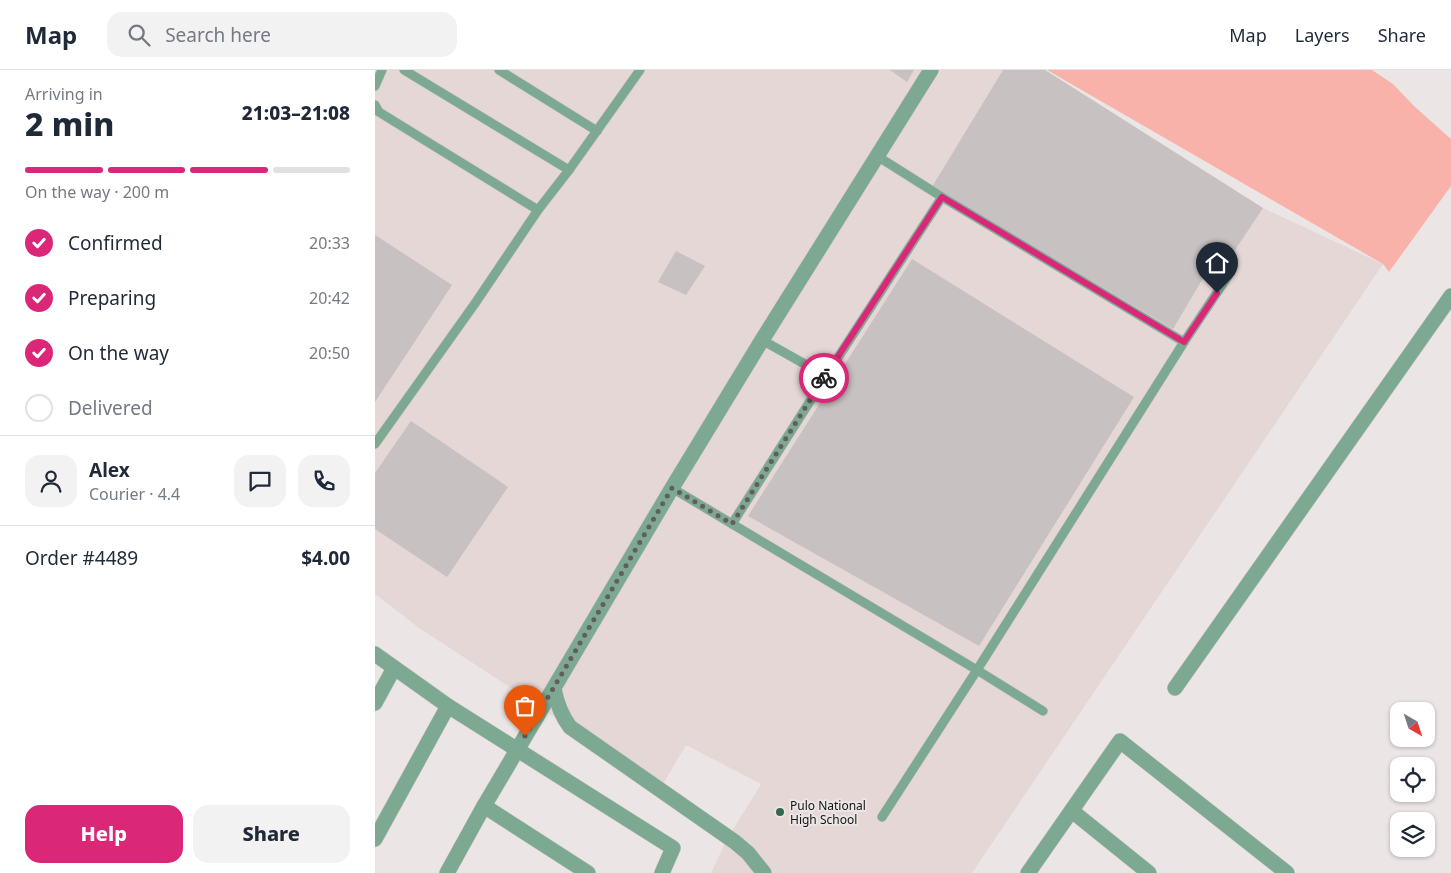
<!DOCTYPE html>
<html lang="en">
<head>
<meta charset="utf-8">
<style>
	:root { --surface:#fff; --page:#f2f2f3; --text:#1f2937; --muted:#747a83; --line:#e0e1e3; --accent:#db2777 }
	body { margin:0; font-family:"Noto Sans",sans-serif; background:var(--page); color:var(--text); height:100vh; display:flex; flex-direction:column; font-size:19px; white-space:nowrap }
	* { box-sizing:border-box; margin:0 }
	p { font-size:16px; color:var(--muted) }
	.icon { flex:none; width:28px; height:28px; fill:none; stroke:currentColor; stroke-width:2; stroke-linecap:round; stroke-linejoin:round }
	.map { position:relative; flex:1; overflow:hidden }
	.panel { display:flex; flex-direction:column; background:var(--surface); width:375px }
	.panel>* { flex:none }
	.needle { width:32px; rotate:141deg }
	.buttons { position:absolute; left:1015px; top:632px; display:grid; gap:10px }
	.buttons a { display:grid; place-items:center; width:45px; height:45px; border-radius:10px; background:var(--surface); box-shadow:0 1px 4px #0004; font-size:25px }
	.pin { position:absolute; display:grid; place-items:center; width:42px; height:42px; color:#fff; margin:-51px -21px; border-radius:50% 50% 50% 0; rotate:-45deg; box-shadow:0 0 5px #0007 }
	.pin .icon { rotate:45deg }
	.courier { position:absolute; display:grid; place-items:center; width:50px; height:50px; margin:-25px; border:4px solid #db2777; border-radius:50%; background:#fff; color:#222; box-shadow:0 1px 6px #0007 }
	.head em { font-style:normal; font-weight:800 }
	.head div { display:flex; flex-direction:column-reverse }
	.head { display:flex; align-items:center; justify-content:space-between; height:85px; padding:0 25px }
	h1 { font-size:32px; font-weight:800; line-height:38px }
	.bar { display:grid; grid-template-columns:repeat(4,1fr); gap:8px 5px; align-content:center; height:60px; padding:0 25px }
	.bar i { height:6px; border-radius:4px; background:var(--line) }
	.bar .active { background:var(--accent) }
	.bar p { grid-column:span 4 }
	.line { display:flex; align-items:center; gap:12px; padding:0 25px; border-top:1px solid var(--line) }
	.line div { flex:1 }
	.round { display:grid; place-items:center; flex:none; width:52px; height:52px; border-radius:15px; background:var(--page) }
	ol { padding:0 25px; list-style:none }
	li { display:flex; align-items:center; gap:15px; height:55px }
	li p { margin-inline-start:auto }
	li .icon { padding:5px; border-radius:50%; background:var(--accent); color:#fff; stroke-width:4 }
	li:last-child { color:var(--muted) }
	li i { width:28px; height:28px; border:2px solid var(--line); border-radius:50% }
	.cta { display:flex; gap:10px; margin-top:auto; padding:10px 25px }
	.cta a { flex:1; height:58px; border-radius:15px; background:var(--accent); color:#fff; font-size:20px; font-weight:800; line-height:58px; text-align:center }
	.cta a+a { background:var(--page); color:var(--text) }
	header { display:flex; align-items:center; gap:30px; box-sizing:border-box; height:70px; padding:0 25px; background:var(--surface); border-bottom:1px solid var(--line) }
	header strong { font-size:24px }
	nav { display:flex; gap:28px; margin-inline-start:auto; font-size:18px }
	.search { width:350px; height:45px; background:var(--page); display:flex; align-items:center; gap:12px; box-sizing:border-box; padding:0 18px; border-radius:15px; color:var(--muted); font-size:19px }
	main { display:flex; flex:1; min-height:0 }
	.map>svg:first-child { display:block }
	.built { fill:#e5d7d5 }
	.green { fill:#f9b2aa }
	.building { fill:#c7c1c1 }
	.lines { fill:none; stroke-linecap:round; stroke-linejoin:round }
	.lane-casing { stroke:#c9c4c4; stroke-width:10 }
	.street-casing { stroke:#c9c4c4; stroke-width:16 }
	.lane { stroke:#7da992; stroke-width:9 }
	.street { stroke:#7da992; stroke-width:15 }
	.done { stroke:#615e5d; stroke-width:5; stroke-dasharray:0 9 }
	.route { stroke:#db2777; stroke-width:6 }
	.poi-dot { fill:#31684f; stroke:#ebe6e5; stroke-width:2 }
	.labels { text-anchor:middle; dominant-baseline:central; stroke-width:4; stroke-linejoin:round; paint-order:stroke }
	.poi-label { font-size:12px; fill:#161414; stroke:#ebe6e5; text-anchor:start }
</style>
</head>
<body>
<header>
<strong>Map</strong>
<div class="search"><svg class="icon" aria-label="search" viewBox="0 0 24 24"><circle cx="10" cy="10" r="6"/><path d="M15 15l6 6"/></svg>Search here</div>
<nav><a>Map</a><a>Layers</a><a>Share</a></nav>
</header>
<main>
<section class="panel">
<div class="head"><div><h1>2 min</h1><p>Arriving in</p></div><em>21:03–21:08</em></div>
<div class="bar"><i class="active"></i><i class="active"></i><i class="active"></i><i></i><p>On the way · 200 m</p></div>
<ol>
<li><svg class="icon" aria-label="check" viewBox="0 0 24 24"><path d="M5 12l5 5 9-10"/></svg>Confirmed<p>20:33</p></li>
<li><svg class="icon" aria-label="check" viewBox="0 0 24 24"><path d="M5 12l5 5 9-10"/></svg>Preparing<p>20:42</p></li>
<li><svg class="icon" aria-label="check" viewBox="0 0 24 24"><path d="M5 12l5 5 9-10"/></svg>On the way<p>20:50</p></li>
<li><i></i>Delivered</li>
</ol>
<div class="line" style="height:90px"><a class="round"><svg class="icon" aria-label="person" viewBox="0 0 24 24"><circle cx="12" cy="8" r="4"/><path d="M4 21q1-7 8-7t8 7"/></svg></a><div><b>Alex</b><p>Courier · 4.4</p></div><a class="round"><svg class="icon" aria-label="chat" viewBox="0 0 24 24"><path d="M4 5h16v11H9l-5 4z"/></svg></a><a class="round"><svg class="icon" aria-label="phone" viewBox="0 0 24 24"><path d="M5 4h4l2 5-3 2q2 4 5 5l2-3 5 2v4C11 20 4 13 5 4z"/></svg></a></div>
<div class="line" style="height:65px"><div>Order #4489</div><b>$4.00</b></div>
<div class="cta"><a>Help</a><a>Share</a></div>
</section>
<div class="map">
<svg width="1076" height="803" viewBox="0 0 1076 803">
	<rect width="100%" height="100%" fill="#ebe6e5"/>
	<path class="built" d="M 0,0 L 670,0 L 888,138 L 1008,194 L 597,803 L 336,803 L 351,771 L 386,714 L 311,675 L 283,723 L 167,638 L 44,558 L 0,524 Z"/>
	<path class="green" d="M 672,0 L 997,0 L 1018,14 L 1039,36 L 1076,69 L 1076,116 L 1014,202 L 1008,194 Z"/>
	<g class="building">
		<path d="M 515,0 L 539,0 L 532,12 Z"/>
		<path d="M 628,0 L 670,0 L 888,138 L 846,201 L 837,193 L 798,259 L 557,117 Z"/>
		<path d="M 0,165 L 77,215 L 0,332 Z"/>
		<path d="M 301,181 L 330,196 L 311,225 L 283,212 Z"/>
		<path d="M 537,189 L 759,327 L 604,576 L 373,446 Z"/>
		<path d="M 36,351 L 133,417 L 72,507 L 0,459 L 0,403 Z"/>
	</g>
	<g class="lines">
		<defs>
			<g id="lane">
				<path d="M 29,0 L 194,100"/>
				<path d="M 124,0 L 222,61"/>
				<path d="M 0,16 L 7,0"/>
				<path d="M 0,35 L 4,42 L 163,140"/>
				<path d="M 502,86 L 567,127 L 809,272"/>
				<path d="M 387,270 L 451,306"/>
				<path d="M 0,374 L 101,232 L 163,140 L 194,100 L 265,0"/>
				<path d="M 297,418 L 602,600 L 668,641"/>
				<path d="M 357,454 L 451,306 L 567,127"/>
				<path d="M 507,747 L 602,600 L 809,272 L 853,206"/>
			</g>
			<g id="street">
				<path d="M 0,584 L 73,636 L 298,778 L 287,803"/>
				<path d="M 800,618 L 1076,226"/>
				<path d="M 179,619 C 182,634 186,645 195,657 L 360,772 L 373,783 L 389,803"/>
				<path d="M 0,633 L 19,598"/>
				<path d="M 109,736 L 213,803"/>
				<path d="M 697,741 L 774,803"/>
				<path d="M 0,769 L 73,636"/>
				<path d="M 72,803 L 109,736 L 297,418 L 387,270 L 556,0"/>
				<path d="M 653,803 L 745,671 L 912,803"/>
			</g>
		</defs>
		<use href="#lane" class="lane-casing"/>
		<use href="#street" class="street-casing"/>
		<use href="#lane" class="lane"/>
		<use href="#street" class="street"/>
	</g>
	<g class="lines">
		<path class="done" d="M 150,666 L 297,418 L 357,454 L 449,308"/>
		<path class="route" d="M 449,308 L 567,127 L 809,272 L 842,223"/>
	</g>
	<circle class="poi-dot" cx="405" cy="742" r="5"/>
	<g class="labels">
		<g class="poi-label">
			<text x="415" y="735">Pulo National<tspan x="415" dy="14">High School</tspan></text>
		</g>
	</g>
</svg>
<div class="buttons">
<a><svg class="needle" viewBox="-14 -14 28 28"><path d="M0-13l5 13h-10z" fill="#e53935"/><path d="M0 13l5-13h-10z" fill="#747a83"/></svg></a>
<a><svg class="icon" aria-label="locate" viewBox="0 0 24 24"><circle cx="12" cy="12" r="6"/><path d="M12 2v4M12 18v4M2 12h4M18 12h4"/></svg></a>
<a><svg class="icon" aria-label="layers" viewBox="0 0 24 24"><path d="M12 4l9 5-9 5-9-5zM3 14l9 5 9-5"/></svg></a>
</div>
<div class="pin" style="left:150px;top:666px;background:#ea580c"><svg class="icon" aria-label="bag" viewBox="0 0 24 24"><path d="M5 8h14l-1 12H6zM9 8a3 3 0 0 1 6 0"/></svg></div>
<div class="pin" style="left:842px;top:223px;background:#1f2937"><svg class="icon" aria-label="home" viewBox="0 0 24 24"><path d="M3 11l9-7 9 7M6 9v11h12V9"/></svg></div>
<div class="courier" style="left:449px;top:308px"><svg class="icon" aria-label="bike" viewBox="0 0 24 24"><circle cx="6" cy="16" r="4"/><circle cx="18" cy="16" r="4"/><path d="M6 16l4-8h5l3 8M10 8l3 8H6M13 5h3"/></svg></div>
</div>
</main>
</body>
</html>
